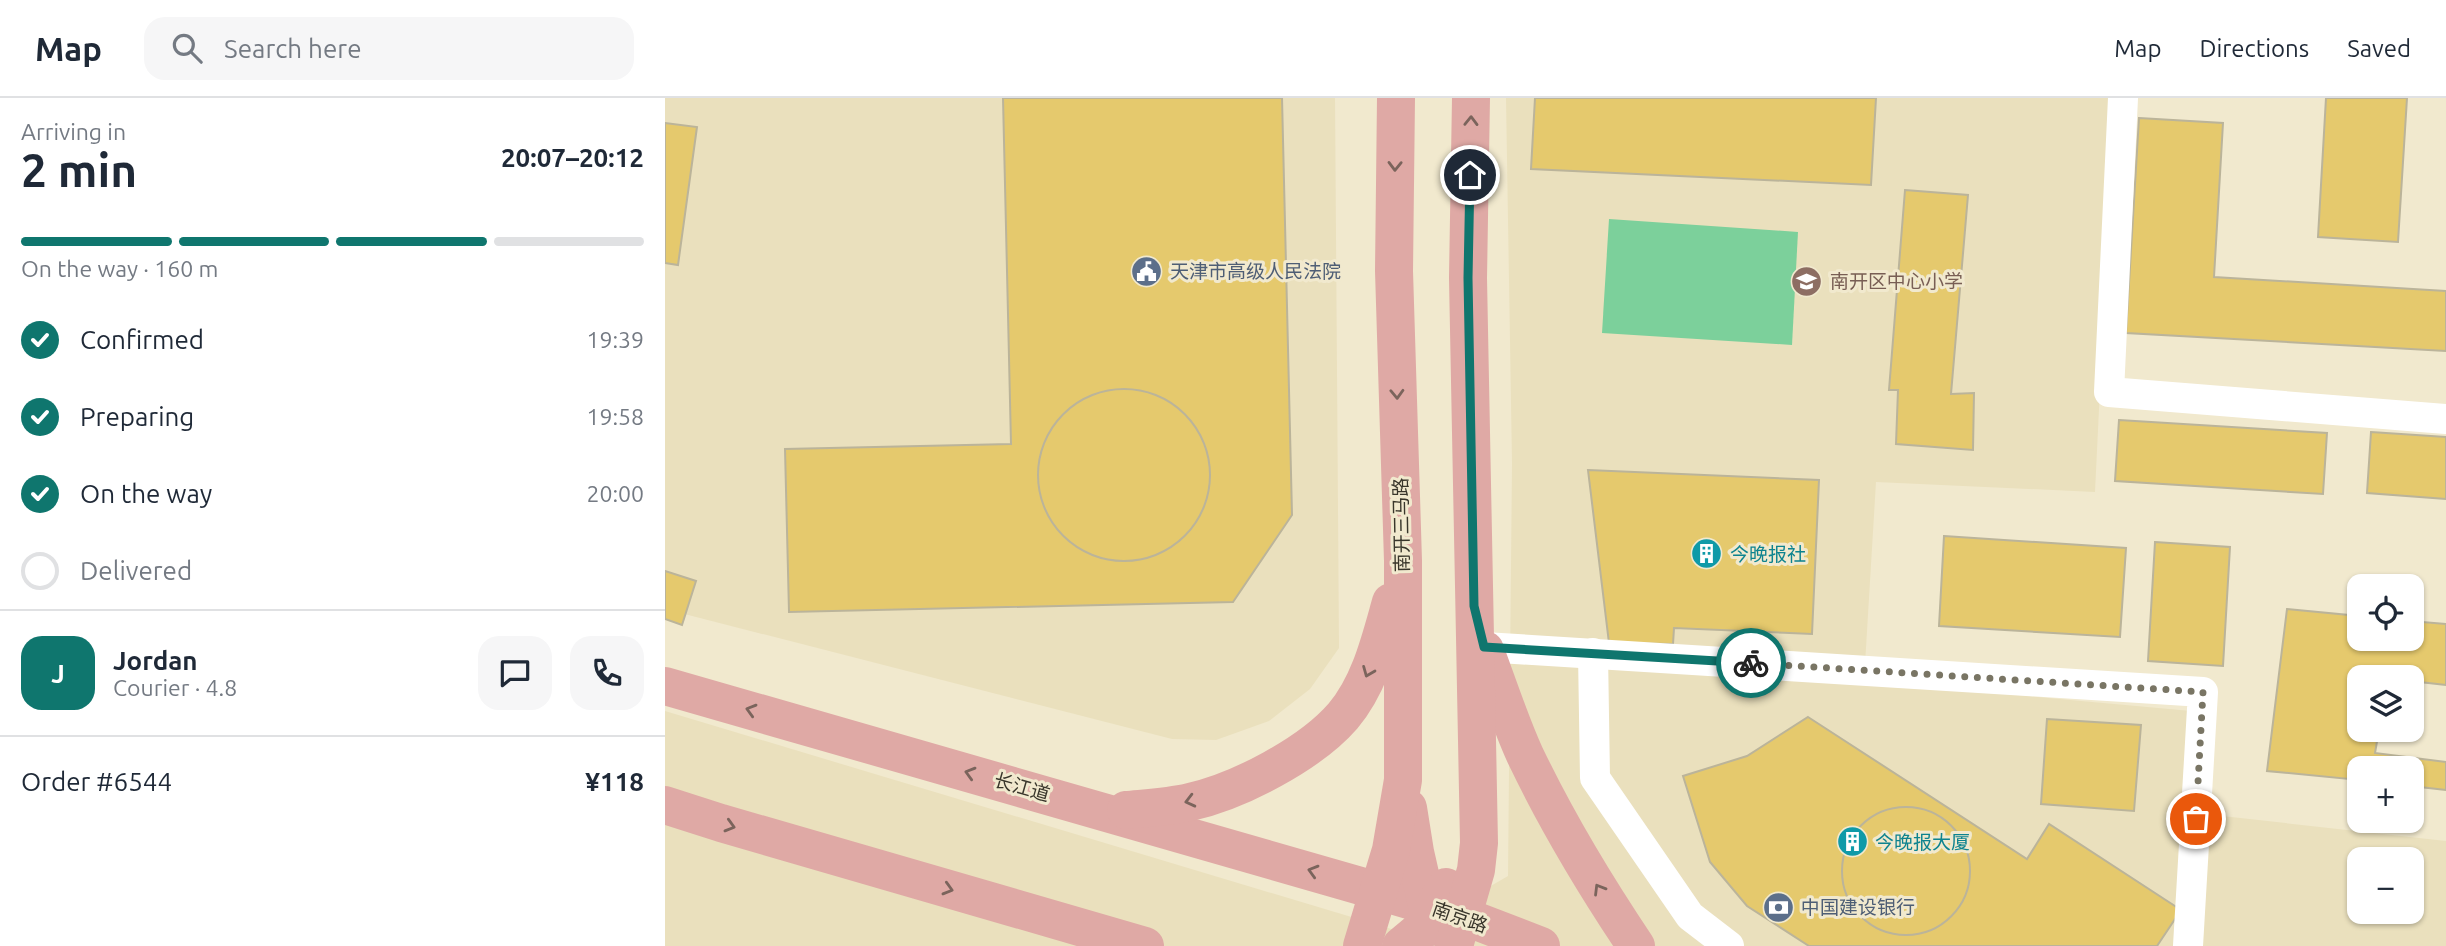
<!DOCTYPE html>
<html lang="en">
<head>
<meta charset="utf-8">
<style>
	:root { --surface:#fff; --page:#f6f6f7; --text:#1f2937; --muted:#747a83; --line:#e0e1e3; --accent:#0f766e }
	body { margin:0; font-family:Ubuntu,"Noto Sans SC",sans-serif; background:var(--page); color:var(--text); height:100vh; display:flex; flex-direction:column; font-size:26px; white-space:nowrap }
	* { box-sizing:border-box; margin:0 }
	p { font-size:23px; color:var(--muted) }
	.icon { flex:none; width:38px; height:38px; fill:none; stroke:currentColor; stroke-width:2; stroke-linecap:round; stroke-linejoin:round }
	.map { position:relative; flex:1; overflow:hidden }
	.sheet { display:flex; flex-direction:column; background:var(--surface); width:665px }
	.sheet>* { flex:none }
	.controls { position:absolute; left:1682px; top:476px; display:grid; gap:14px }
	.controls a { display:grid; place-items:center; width:77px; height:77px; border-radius:14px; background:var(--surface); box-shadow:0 2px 5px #0004; font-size:35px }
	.pin { position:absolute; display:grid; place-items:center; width:60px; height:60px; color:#fff; margin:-30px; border:4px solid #fff; border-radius:50%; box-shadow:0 2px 7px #0007 }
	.courier { position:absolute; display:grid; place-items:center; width:70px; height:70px; margin:-35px; border:5px solid #0f766e; border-radius:50%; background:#fff; color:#222; box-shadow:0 2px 9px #0007 }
	.headline em { font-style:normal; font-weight:600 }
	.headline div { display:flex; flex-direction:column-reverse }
	.headline { display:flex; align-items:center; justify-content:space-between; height:119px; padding:0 21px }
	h1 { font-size:46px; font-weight:600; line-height:52px }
	.bar { display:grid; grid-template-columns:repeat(4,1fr); gap:10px 7px; align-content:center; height:84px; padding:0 21px }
	.bar i { height:9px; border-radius:5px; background:var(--line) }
	.bar .current { background:var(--accent) }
	.bar p { grid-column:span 4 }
	.line { display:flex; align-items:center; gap:18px; padding:0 21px; border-top:2px solid var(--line) }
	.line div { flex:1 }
	.round { display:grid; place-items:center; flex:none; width:74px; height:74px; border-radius:21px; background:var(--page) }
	ol { padding:0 21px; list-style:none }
	li { display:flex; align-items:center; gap:21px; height:77px }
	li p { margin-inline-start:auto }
	li .icon { padding:7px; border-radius:50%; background:var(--accent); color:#fff; stroke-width:4 }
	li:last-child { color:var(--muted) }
	li i { width:38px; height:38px; border:4px solid var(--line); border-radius:50% }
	header { display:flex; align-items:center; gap:42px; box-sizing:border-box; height:98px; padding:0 35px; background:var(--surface); border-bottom:2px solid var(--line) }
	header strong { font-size:33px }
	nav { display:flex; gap:38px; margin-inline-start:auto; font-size:24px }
	.search { width:490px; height:63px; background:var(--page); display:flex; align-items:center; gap:18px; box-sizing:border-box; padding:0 24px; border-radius:21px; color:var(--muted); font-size:26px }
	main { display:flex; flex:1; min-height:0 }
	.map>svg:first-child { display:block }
	.built { fill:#eae0bd; fill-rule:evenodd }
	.green { fill:#7cd09b }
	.building { fill:#e5c96d; stroke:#bbb49a; stroke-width:2 }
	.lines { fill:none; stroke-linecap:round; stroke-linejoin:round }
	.minor { stroke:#fff; stroke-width:30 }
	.major { stroke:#dfa9a5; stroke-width:38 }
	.oneway { stroke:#7b645c }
	.done { stroke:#797564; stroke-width:7; stroke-dasharray:0 12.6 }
	.route { stroke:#0f766e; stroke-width:9 }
	.labels { text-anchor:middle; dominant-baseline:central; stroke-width:6; stroke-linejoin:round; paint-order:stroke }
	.service-label { font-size:19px; fill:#4e5e75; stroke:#f1e9ce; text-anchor:start }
	.education-label { font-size:19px; fill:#785e54; stroke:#f1e9ce; text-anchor:start }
	.street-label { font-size:19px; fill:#39362b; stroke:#f1e9ce }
	.culture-label { font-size:19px; fill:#0d838f; stroke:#f1e9ce; text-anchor:start }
</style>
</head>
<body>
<header>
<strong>Map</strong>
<div class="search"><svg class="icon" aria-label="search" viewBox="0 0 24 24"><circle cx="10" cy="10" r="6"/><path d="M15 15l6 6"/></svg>Search here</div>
<nav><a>Map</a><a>Directions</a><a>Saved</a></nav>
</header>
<main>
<section class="sheet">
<div class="headline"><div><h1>2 min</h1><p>Arriving in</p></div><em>20:07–20:12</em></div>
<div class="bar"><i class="current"></i><i class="current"></i><i class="current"></i><i></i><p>On the way · 160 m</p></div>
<ol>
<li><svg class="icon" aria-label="check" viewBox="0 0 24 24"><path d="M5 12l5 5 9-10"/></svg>Confirmed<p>19:39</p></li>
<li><svg class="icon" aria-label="check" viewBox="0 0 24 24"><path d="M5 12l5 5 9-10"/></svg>Preparing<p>19:58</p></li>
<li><svg class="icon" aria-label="check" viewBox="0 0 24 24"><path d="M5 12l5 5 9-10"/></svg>On the way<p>20:00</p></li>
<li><i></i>Delivered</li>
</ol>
<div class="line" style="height:126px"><b class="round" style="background:var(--accent);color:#fff">J</b><div><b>Jordan</b><p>Courier · 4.8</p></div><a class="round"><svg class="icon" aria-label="chat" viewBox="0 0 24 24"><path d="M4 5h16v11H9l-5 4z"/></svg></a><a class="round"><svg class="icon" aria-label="phone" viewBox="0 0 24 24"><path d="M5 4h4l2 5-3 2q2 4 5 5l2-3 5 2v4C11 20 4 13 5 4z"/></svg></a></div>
<div class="line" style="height:91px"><div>Order #6544</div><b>¥118</b></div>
</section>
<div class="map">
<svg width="1781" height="848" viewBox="0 0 1781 848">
	<rect width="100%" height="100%" fill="#f1e9ce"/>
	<g class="built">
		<path d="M 0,0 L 670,0 L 674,550 L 645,591 L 604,623 L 551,642 L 507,641 L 0,511 Z"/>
		<path d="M 841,0 L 1449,0 L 1430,394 L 1211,384 L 1199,583 L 1548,615 L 1539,716 L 1781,743 L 1781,848 L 0,848 L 0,613 L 743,836 L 843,778 L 847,365 ZM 1694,761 L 1746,761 L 1746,814 L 1694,814 Z"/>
	</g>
	<path class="green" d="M 944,121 L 1133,134 L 1127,247 L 937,235 Z"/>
	<g class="building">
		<path d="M 338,0 L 617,0 L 627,417 L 568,504 L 124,514 L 120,351 L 346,346 Z"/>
		<path d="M 870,0 L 1211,0 L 1206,87 L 866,71 Z"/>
		<path d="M 1661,0 L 1742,0 L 1733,144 L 1653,139 Z"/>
		<path d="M 1474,20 L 1558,25 L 1549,179 L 1781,193 L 1781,253 L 1461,235 Z"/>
		<path d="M 0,25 L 32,29 L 13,167 L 0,165 Z"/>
		<path d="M 1240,92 L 1303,97 L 1286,296 L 1309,295 L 1308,352 L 1231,346 L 1233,292 L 1224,292 Z"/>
		<circle cx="459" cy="377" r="86"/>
		<path d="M 1454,322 L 1662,335 L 1658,396 L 1450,383 Z"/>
		<path d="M 1706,334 L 1781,339 L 1781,401 L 1702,395 Z"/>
		<path d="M 923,372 L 1154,382 L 1147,536 L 1009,530 L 1008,546 L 944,545 Z"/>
		<path d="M 1279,438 L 1461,450 L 1455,539 L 1274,528 Z"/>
		<path d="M 1490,444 L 1565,449 L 1558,568 L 1483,563 Z"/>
		<path d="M 0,473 L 31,483 L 17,527 L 0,521 Z"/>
		<path d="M 1622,511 L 1694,518 L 1694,541 L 1746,541 L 1746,523 L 1781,526 L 1781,587 L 1746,583 L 1746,579 L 1694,579 L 1694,632 L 1714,632 L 1710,655 L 1781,664 L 1781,692 L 1746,688 L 1746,670 L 1694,670 L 1694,682 L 1602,673 Z"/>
		<path d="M 1143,619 L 1362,761 L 1384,726 L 1516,812 L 1492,848 L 1144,848 L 1082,808 L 1045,764 L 1018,678 L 1082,658 Z"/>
		<path d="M 1382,621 L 1476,627 L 1469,713 L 1376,706 Z"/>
		<circle cx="1241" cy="773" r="64"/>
	</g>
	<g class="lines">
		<g class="minor">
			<path d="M 1458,0 L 1444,294 L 1781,321"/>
			<path d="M 819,549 L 1538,594 L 1523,848"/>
			<path d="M 928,555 L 930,680 L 1025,818 L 1064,848"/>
		</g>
		<g class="major">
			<path d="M 820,552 C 833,587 845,624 860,657 C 892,724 930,787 971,848"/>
			<path d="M 0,588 L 713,793 L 798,818 L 876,848"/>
			<path d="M 0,707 L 56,725 L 480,848"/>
			<path d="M 743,710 L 750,754 L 767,829"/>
			<path d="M 461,712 C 482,710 504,709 525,704 C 574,693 645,656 678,618 C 705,586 715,543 726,504"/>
			<path d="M 697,848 L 726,752 L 738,682 L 738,463 L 729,173 L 731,0"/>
			<path d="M 736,848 L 754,833 L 781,789"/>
			<path d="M 789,848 L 811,772 L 814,745 L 803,180 L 806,0"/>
		</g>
	</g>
	<defs><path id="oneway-chevron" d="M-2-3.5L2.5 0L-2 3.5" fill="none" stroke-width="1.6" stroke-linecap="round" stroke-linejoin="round" transform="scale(1.75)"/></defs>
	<g class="oneway">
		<use href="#oneway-chevron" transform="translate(806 23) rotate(-89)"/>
		<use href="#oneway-chevron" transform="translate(730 68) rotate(91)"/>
		<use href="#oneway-chevron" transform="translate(732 296) rotate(88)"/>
		<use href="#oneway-chevron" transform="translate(703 574) rotate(112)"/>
		<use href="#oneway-chevron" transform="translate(86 612) rotate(-164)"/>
		<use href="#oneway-chevron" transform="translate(305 675) rotate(-164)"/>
		<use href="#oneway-chevron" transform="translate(525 703) rotate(166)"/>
		<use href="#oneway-chevron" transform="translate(65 728) rotate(16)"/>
		<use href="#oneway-chevron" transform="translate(648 773) rotate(-164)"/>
		<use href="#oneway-chevron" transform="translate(283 791) rotate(16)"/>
		<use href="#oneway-chevron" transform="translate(934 791) rotate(-121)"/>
	</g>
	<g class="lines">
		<path class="done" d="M 1086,565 L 1538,594 L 1531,721"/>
		<path class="route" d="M 805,77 L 803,180 L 809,508 L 819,549 L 1086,565"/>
	</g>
	<defs>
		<symbol id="civic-disc" viewBox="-11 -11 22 22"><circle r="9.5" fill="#5c6f8a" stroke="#f1e9ce"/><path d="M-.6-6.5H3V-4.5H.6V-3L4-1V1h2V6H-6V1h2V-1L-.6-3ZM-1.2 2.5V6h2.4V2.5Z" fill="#fff"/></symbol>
		<symbol id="school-disc" viewBox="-11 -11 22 22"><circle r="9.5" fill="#8d6e63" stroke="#f1e9ce"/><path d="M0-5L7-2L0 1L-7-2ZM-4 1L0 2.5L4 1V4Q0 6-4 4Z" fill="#fff"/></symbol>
		<symbol id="building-disc" viewBox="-11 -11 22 22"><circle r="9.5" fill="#0f9aa8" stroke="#f1e9ce"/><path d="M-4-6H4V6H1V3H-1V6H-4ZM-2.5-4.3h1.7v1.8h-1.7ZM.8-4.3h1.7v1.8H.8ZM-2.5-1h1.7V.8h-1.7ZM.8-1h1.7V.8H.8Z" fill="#fff"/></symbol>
		<symbol id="bank-disc" viewBox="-11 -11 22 22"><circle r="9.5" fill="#5c6f8a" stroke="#f1e9ce"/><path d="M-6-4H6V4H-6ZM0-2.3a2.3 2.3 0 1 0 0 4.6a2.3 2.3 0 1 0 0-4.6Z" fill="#fff"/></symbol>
	</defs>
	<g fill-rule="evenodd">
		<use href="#civic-disc" x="464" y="156" width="35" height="35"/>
		<use href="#school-disc" x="1124" y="166" width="35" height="35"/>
		<use href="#building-disc" x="1024" y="438" width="35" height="35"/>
		<use href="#building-disc" x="1170" y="726" width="35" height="35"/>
		<use href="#bank-disc" x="1096" y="792" width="35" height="35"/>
	</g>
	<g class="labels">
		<g class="service-label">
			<text x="505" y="173">天津市高级人民法院</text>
			<text x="1136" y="809">中国建设银行</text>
		</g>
		<g class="education-label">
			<text x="1165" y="183">南开区中心小学</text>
		</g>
		<g class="street-label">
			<text transform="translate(736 427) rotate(-91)">南开三马路</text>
			<text transform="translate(357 689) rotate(16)">长江道</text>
			<text transform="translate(795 819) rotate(19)">南京路</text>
		</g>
		<g class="culture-label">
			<text x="1065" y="456">今晚报社</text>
			<text x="1210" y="744">今晚报大厦</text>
		</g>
	</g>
</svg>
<div class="controls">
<a><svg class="icon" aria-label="locate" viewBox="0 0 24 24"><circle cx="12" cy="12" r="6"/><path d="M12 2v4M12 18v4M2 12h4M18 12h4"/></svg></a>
<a><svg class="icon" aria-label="layers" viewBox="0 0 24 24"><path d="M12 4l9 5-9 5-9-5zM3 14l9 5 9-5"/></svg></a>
<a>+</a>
<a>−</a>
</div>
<div class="pin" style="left:1531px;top:721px;background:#ea580c"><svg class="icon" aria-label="bag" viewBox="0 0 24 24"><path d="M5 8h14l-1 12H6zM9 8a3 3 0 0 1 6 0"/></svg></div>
<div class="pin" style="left:805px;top:77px;background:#1f2937"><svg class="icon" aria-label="home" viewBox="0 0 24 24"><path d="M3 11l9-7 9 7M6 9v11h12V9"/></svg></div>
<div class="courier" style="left:1086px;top:565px"><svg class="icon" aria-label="bike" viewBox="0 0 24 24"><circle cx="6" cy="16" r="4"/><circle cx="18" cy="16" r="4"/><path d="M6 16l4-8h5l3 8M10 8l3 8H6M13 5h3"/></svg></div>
</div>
</main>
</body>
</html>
